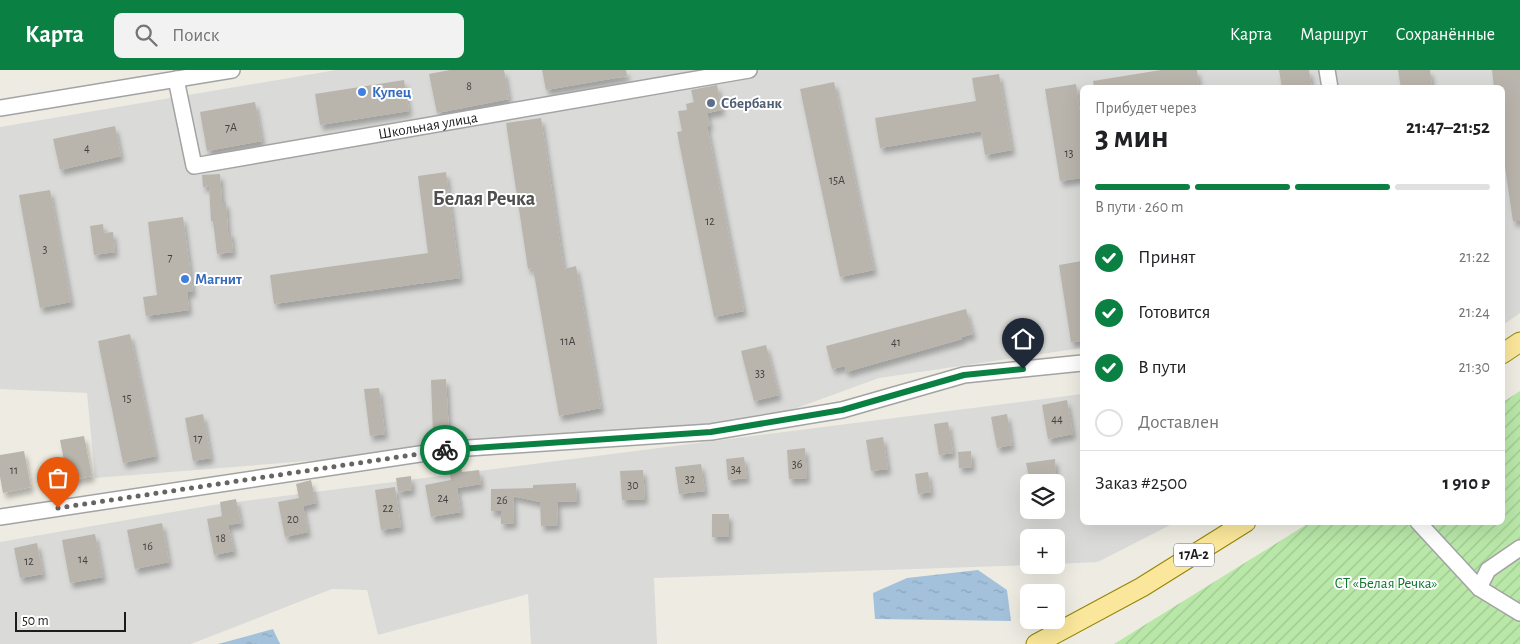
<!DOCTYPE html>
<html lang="ru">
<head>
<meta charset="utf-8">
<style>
	:root { --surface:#fff; --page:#f2f2f2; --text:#202124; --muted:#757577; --line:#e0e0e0; --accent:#0b8043 }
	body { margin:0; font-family:"Alegreya Sans",sans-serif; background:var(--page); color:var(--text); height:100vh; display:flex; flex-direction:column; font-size:19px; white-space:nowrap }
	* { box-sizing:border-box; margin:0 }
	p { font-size:16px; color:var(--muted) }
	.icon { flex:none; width:28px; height:28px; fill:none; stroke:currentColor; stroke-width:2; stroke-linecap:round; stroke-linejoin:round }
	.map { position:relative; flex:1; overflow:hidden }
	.sheet { position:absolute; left:1080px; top:15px; width:425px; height:440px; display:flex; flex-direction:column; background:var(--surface); border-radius:8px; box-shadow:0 5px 20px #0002 }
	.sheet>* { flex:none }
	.buttons { position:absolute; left:1020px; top:404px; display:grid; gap:10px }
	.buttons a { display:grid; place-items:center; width:45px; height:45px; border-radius:8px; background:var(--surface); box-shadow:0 5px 20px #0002; font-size:25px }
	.scale { position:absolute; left:15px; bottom:12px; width:111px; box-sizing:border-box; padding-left:5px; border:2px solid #1c1c1c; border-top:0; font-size:14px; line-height:18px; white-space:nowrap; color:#1c1c1c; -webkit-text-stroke:4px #fff; paint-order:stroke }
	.pin { position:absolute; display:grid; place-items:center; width:42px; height:42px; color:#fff; margin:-51px -21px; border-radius:50% 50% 50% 0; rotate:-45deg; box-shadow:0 0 5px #0007 }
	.pin .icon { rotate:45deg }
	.courier { position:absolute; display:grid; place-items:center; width:50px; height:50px; margin:-25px; border:4px solid #0b8043; border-radius:50%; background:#fff; color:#222; box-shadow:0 1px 6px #0007 }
	.overview em { font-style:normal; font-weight:700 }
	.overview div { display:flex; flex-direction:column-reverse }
	.overview { display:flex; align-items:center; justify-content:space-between; height:85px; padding:0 15px }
	h1 { font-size:32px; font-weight:700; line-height:38px }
	.bar { display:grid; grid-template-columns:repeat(4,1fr); gap:8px 5px; align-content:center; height:60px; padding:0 15px }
	.bar i { height:6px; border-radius:4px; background:var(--line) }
	.bar .current { background:var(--accent) }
	.bar p { grid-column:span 4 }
	.line { display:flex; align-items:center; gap:12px; padding:0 15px; border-top:1px solid var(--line) }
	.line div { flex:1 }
	ol { padding:0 15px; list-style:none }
	li { display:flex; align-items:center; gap:15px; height:55px }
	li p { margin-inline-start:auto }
	li .icon { padding:5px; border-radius:50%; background:var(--accent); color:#fff; stroke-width:4 }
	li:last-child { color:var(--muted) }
	li i { width:28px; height:28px; border:2px solid var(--line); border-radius:50% }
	header { display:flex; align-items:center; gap:30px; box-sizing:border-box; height:70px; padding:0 25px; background:var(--accent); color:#fff }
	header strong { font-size:24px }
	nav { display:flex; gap:28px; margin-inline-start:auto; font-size:18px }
	.search { width:350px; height:45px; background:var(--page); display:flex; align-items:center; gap:12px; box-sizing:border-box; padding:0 18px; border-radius:8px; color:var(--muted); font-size:19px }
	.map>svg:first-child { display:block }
	.residential { fill:#dadad9; fill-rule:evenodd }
	.garden { fill:url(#garden-furrows) }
	.water { fill:url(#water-ripples) }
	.building { fill:#bab5ac; filter:url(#shadow) }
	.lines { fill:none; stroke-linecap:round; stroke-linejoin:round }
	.minor-casing { stroke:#a3a3a3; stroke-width:18 }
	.major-casing { stroke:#928403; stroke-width:21 }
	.minor { stroke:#fff; stroke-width:15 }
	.major { stroke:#fae79b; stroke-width:19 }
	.done { stroke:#666561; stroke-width:5; stroke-dasharray:0 9 }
	.route { stroke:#0b8043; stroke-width:6 }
	.shop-dot { fill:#3f7fe0; stroke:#fff; stroke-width:2 }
	.service-dot { fill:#5c6f8a; stroke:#fff; stroke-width:2 }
	.labels { text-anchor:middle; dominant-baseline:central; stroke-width:4; stroke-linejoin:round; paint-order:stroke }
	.number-label { font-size:12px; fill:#444240 }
	.shield { fill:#fff; stroke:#606060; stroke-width:1 }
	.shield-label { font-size:14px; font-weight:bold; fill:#1c1c1c }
	.shop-label { font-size:15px; font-weight:bold; fill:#366cbe; stroke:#fff; text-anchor:start }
	.service-label { font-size:15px; font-weight:bold; fill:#4e5e75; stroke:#fff; text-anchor:start }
	.street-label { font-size:15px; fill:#1c1c1c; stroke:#fff }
	.park-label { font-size:15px; fill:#0d772f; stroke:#fff }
	.district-label { font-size:20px; font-weight:bold; fill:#4f4f4f; stroke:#fff }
</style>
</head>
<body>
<header>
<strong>Карта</strong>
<div class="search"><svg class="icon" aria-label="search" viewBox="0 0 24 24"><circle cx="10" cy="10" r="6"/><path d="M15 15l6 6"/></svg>Поиск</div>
<nav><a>Карта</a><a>Маршрут</a><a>Сохранённые</a></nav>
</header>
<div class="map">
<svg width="1520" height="574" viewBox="0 0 1520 574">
	<defs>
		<pattern id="garden-furrows" width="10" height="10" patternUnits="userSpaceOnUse" patternTransform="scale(1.25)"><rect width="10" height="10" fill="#b8e7a8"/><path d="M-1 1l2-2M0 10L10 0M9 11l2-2" fill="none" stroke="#9ec690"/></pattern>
		<pattern id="water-ripples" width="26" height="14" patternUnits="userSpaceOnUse" patternTransform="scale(1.25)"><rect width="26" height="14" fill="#a3c1db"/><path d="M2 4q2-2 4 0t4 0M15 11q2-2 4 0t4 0" fill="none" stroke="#8ca5bb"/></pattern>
		<filter id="shadow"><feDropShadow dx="3" dy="5.5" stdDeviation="2.5" flood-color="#0004"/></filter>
	</defs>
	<rect width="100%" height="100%" fill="#eeece2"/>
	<g class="residential">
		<path d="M 336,0 L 1520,0 L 1520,243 L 1503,255 L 1502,18 L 1082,18 L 1082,278 L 879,308 L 748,356 L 95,408 L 87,323 L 0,319 L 0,57 Z"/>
		<path d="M 1082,324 L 1082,452 L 1174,453 L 1098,492 L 1056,494 L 1056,468 L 1029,468 L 1029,495 L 654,508 L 657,574 L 531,574 L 528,524 L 378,565 L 367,520 L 332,519 L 191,574 L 0,574 L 0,472 L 213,435 ZM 1029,412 L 1056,412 L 1056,440 L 1029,440 Z"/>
	</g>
	<path class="garden" d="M 1520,321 L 1520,574 L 1114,574 L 1309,453 L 1502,452 L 1503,332 Z"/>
	<g class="water">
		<path d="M 978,500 L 1007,520 L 1011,551 L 875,549 L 873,523 L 907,508 Z"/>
		<path d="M 273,559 L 280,574 L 218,574 Z"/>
	</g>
	<g class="building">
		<path d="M 450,0 L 504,0 L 509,29 L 437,43 L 429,4 Z"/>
		<path d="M 542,0 L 626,0 L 627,6 L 546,20 Z"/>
		<path d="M 1161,0 L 1197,0 L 1199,18 L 1094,18 L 1093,11 Z"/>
		<path d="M 1279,0 L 1309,0 L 1312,18 L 1282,18 Z"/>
		<path d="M 1398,0 L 1430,0 L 1432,18 L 1401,18 Z"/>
		<path d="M 1492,0 L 1520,0 L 1520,151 L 1513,151 L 1502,77 L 1502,18 L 1494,18 Z"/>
		<path d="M 999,4 L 1012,80 L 985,85 L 981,61 L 880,78 L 875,48 L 976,31 L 972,8 Z"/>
		<path d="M 404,10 L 409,41 L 320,55 L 315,24 Z"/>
		<path d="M 834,12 L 874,200 L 840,207 L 800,19 Z"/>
		<path d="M 1076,14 L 1082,57 L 1082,108 L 1060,111 L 1045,19 Z"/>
		<path d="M 717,15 L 722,40 L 707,43 L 710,55 L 707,56 L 744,241 L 714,247 L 677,62 L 682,61 L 678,41 L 687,40 L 686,34 L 694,32 L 691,20 Z"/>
		<path d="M 255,32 L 262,71 L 207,81 L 200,42 Z"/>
		<path d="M 541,48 L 564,199 L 576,196 L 601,338 L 559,346 L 533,198 L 528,199 L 506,53 Z"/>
		<path d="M 115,56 L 121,86 L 60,100 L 53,69 Z"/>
		<path d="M 446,102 L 460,208 L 274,234 L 270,205 L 428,183 L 418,106 Z"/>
		<path d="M 220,104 L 222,132 L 226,132 L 228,162 L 231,162 L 233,182 L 217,184 L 213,151 L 211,151 L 209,116 L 203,117 L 202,105 Z"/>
		<path d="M 50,120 L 71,232 L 40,238 L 19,125 Z"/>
		<path d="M 183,147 L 193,222 L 187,222 L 189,240 L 146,246 L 143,227 L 157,225 L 148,152 Z"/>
		<path d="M 103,154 L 104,163 L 113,162 L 115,182 L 94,185 L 90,156 Z"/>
		<path d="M 1082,191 L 1082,271 L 1071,272 L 1059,195 Z"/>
		<path d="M 966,239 L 973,264 L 962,267 L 962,269 L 846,302 L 845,296 L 832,299 L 826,276 Z"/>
		<path d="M 130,264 L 156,386 L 123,393 L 98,271 Z"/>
		<path d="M 766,275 L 779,325 L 754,331 L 741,281 Z"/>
		<path d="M 446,309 L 449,363 L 433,364 L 431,310 Z"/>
		<path d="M 379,318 L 385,364 L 370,366 L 364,319 Z"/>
		<path d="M 1067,330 L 1073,364 L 1048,369 L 1042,335 Z"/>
		<path d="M 203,344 L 211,388 L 193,391 L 185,348 Z"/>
		<path d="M 1007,344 L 1012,375 L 997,378 L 991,347 Z"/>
		<path d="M 948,352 L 953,383 L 939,385 L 934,354 Z"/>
		<path d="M 84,366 L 92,406 L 68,411 L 60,370 Z"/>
		<path d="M 883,367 L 888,399 L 871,401 L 866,370 Z"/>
		<path d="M 805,378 L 807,408 L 789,409 L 787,380 Z"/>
		<path d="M 24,381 L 31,417 L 3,423 L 0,407 L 0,385 Z"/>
		<path d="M 971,381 L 972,397 L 959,398 L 958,382 Z"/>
		<path d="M 744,387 L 747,408 L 728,410 L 726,389 Z"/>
		<path d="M 1055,389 L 1056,403 L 1029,407 L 1026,393 Z"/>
		<path d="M 701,394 L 705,421 L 679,424 L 675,397 Z"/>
		<path d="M 461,397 L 462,402 L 479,400 L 481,414 L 457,418 L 461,442 L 431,447 L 425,415 L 451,410 L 449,398 Z"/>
		<path d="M 643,400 L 645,429 L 622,430 L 620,401 Z"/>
		<path d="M 928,402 L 931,422 L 918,424 L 915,404 Z"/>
		<path d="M 411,406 L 412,420 L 398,422 L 396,408 Z"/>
		<path d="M 311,410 L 316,433 L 303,436 L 308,462 L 285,467 L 278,432 L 299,428 L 296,414 Z"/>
		<path d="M 576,413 L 577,431 L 557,432 L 558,455 L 541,456 L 540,432 L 513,426 L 514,453 L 501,454 L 501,441 L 491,441 L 491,419 L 533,418 L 533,415 Z"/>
		<path d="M 395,417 L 401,457 L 381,460 L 375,420 Z"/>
		<path d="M 236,429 L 241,453 L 228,455 L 234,481 L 214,485 L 207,449 L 222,446 L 220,432 Z"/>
		<rect x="712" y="444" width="17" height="23"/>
		<path d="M 162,453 L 169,492 L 135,499 L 127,460 Z"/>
		<path d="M 95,464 L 103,507 L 70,513 L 62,470 Z"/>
		<path d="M 37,473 L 43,504 L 20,508 L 14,478 Z"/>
	</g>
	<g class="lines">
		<defs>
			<g id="minor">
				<path d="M 1327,0 L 1330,18"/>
				<path id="s1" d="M 176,9 L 194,96 L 749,0"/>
				<path d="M 0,38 L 232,0"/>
				<path d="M 0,447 L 453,379 L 711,362 L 842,340 L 964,305 L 1082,293"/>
				<path d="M 1418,452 L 1479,518 L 1520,543"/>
				<path d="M 1479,518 L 1488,500 L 1520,478"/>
			</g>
			<g id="major">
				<path d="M 1502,284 L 1520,272"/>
				<path d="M 1036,574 L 1142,517 L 1246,452"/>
			</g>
		</defs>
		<use href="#minor" class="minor-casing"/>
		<use href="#major" class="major-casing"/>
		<use href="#minor" class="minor"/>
		<use href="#major" class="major"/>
	</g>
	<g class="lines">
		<path class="done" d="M 58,438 L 445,380"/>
		<path class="route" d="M 445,380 L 711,362 L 842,340 L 964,305 L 1023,299"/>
	</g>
	<g class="shop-dot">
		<circle cx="362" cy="22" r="5"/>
		<circle cx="185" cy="209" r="5"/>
	</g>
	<circle class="service-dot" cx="711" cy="33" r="5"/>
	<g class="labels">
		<g class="number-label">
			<text x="469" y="16">8</text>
			<text x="231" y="57">7А</text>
			<text x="87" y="78">4</text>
			<text x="1069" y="83">13</text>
			<text x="837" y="110">15А</text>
			<text x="710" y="151">12</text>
			<text x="45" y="179">3</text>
			<text x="170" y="187">7</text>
			<text x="568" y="271">11А</text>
			<text x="896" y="272">41</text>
			<text x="760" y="303">33</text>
			<text x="127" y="328">15</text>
			<text x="1057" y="349">44</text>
			<text x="198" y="368">17</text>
			<text x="797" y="394">36</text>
			<text x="736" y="399">34</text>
			<text x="14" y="400">11</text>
			<text x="690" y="409">32</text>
			<text x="633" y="415">30</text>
			<text x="443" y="428">24</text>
			<text x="502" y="430">26</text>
			<text x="388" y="438">22</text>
			<text x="293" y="449">20</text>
			<text x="221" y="468">18</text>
			<text x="148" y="476">16</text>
			<text x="83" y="489">14</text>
			<text x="29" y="491">12</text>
		</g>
		<rect class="shield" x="1174" y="473.5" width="40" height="23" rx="4"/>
		<g class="shield-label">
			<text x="1194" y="485">17А-2</text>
		</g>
		<g class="shop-label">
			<text x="372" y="22">Купец</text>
			<text x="195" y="209">Магнит</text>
		</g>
		<g class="service-label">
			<text x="721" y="33">Сбербанк</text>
		</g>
		<g class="street-label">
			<text stroke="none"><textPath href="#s1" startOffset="326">Школьная улица</textPath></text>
		</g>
		<g class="park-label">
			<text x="1386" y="513">СТ «Белая Речка»</text>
		</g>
		<g class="district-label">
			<text x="484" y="129">Белая Речка</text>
		</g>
	</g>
</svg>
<div class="buttons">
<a><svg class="icon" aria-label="layers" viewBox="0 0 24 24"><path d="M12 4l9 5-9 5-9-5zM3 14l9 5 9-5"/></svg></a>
<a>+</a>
<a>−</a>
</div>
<div class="scale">50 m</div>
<div class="pin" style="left:58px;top:438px;background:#ea580c"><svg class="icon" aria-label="bag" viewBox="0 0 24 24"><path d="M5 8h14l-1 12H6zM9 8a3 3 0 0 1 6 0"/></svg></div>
<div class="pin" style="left:1023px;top:299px;background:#1f2937"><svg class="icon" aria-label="home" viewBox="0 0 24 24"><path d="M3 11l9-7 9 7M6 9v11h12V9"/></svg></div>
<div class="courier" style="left:445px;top:380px"><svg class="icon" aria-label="bike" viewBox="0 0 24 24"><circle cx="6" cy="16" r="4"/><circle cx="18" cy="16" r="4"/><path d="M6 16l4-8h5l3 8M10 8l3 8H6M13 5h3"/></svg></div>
<section class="sheet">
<div class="overview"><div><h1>3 мин</h1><p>Прибудет через</p></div><em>21:47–21:52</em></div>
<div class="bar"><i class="current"></i><i class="current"></i><i class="current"></i><i></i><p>В пути · 260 m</p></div>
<ol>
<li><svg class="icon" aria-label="check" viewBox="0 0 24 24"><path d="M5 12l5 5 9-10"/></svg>Принят<p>21:22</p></li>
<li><svg class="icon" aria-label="check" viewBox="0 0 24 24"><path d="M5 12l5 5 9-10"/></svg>Готовится<p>21:24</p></li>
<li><svg class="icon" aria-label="check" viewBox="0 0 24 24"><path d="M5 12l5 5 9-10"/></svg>В пути<p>21:30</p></li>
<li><i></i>Доставлен</li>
</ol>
<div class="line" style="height:65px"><div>Заказ #2500</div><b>1 910 ₽</b></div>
</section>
</div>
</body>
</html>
